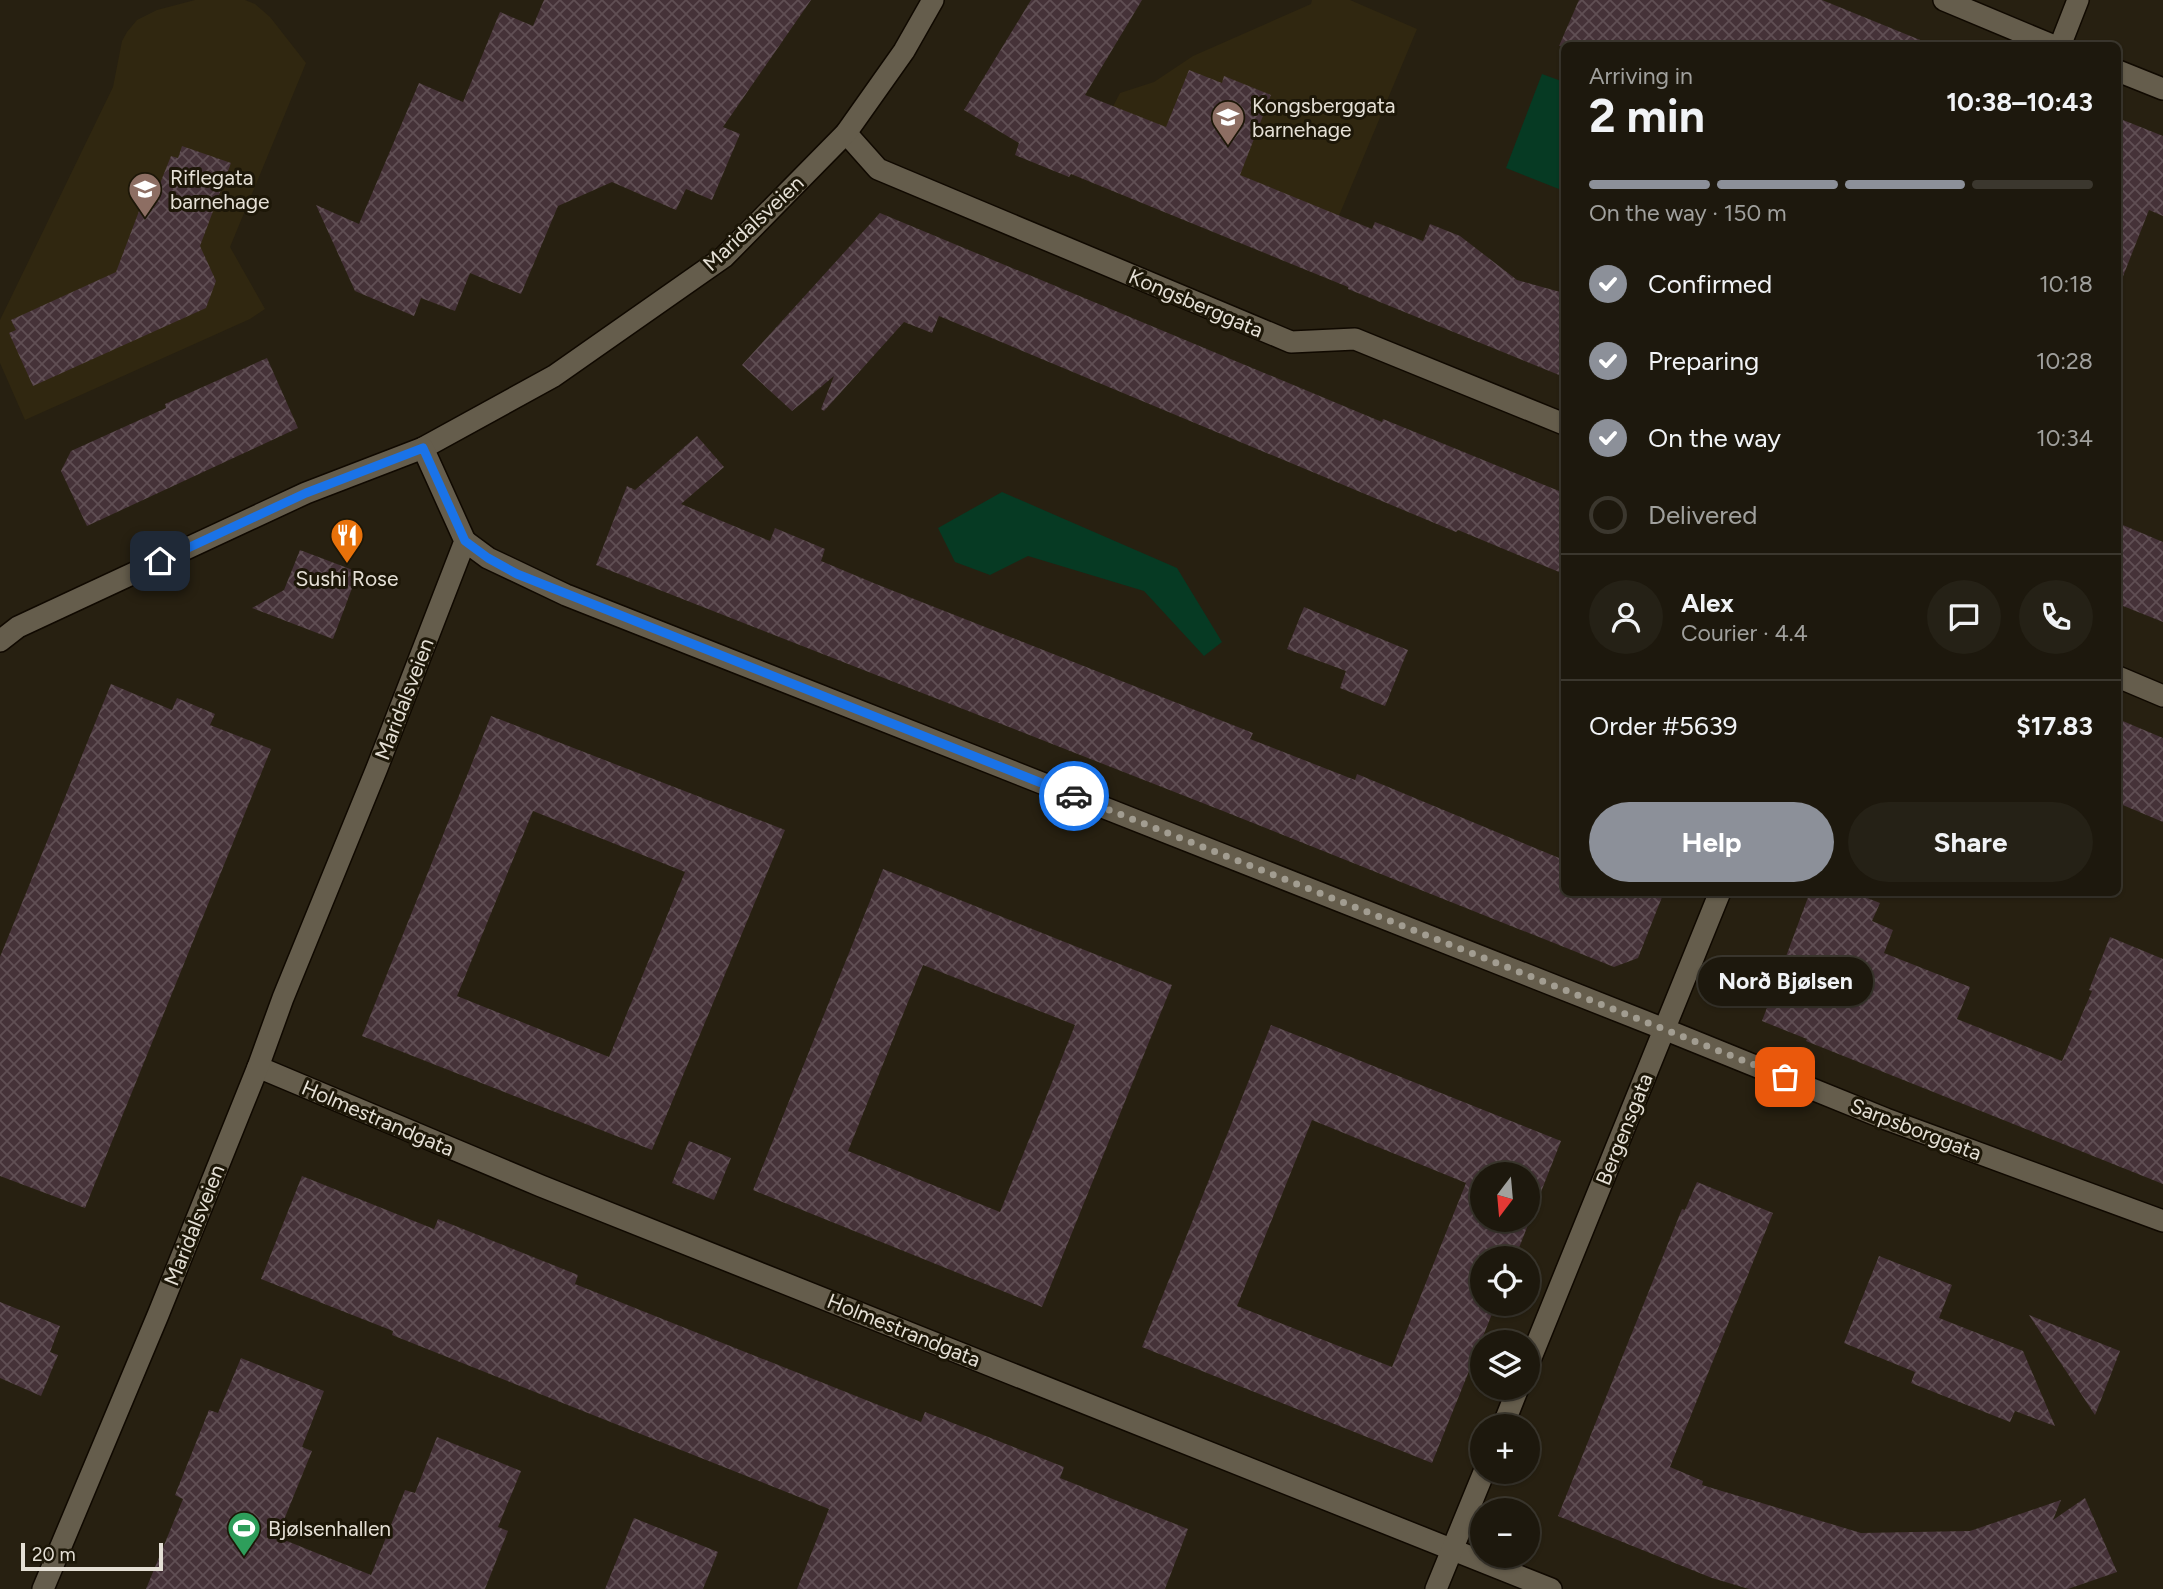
<!DOCTYPE html>
<html lang="en">
<head>
<meta charset="utf-8">
<style>
	:root { --surface:#1d180d; --page:#252116; --text:#f1f3f6; --muted:#a0a09d; --line:#3b372e; --accent:#8c9099 }
	body { margin:0; font-family:Figtree,sans-serif; background:var(--page); color:var(--text); height:100vh; display:flex; flex-direction:column; font-size:26px; white-space:nowrap }
	* { box-sizing:border-box; margin:0 }
	p { font-size:23px; color:var(--muted) }
	.icon { flex:none; width:38px; height:38px; fill:none; stroke:currentColor; stroke-width:2; stroke-linecap:round; stroke-linejoin:round }
	.map { position:relative; flex:1; overflow:hidden }
	.drawer { position:absolute; left:1561px; top:42px; width:560px; height:854px; display:flex; flex-direction:column; background:var(--surface); border-radius:10px; box-shadow:0 2px 5px #0004,0 0 0 2px var(--line) }
	.drawer>* { flex:none }
	.needle { width:46px; rotate:196deg }
	.tools { position:absolute; left:1470px; top:1162px; display:grid; gap:14px }
	.tools a { display:grid; place-items:center; width:70px; height:70px; border-radius:50%; background:var(--surface); box-shadow:0 2px 5px #0004,0 0 0 2px var(--line); font-size:35px }
	.scale { position:absolute; left:21px; bottom:18px; width:142px; box-sizing:border-box; padding-left:7px; border:4px solid #e5e0d6; border-top:0; font-size:19px; line-height:24px; white-space:nowrap; color:#e5e0d6; -webkit-text-stroke:5px #1d1708; paint-order:stroke }
	.pin { position:absolute; display:grid; place-items:center; width:60px; height:60px; color:#fff; margin:-30px; border-radius:14px; box-shadow:0 4px 10px #0006 }
	.courier { position:absolute; display:grid; place-items:center; width:70px; height:70px; margin:-35px; border:5px solid #1a73e8; border-radius:50%; background:#fff; color:#222; box-shadow:0 2px 9px #0007 }
	.bubble { position:absolute; height:49px; border-radius:24px; background:var(--surface); box-shadow:0 2px 5px #0004,0 0 0 2px var(--line); font-size:23px; font-weight:700; line-height:49px; text-align:center }
	.head em { font-style:normal; font-weight:700 }
	.head div { display:flex; flex-direction:column-reverse }
	.head { display:flex; align-items:center; justify-content:space-between; height:119px; padding:0 28px }
	h1 { font-size:46px; font-weight:700; line-height:52px }
	.bar { display:grid; grid-template-columns:repeat(4,1fr); gap:10px 7px; align-content:center; height:84px; padding:0 28px }
	.bar i { height:9px; border-radius:5px; background:var(--line) }
	.bar .on { background:var(--accent) }
	.bar p { grid-column:span 4 }
	.line { display:flex; align-items:center; gap:18px; padding:0 28px; border-top:2px solid var(--line) }
	.line div { flex:1 }
	.round { display:grid; place-items:center; flex:none; width:74px; height:74px; border-radius:37px; background:var(--page) }
	ol { padding:0 28px; list-style:none }
	li { display:flex; align-items:center; gap:21px; height:77px }
	li p { margin-inline-start:auto }
	li .icon { padding:7px; border-radius:50%; background:var(--accent); color:#fff; stroke-width:4 }
	li:last-child { color:var(--muted) }
	li i { width:38px; height:38px; border:4px solid var(--line); border-radius:50% }
	.action { display:flex; gap:14px; margin-top:auto; padding:14px 28px }
	.action a { flex:1; height:80px; border-radius:42px; background:var(--accent); color:#fff; font-size:28px; font-weight:700; line-height:80px; text-align:center }
	.action a+a { background:var(--page); color:var(--text) }
	.map>svg:first-child { display:block }
	.built { fill:#302710 }
	.green { fill:#063a23 }
	.building { fill:url(#building-cross-hatch); fill-rule:evenodd }
	.lines { fill:none; stroke-linecap:round; stroke-linejoin:round }
	.minor-casing { stroke:#100900; stroke-width:24 }
	.minor { stroke:#655d4c; stroke-width:21 }
	.done { stroke:#a29d91; stroke-width:7; stroke-dasharray:0 12.6 }
	.route { stroke:#1a73e8; stroke-width:9 }
	.labels { text-anchor:middle; dominant-baseline:central; stroke-width:6; stroke-linejoin:round; paint-order:stroke }
	.poi-label { font-size:21px; fill:#e5e0d6; stroke:#1d1708; text-anchor:start }
	.street-label { font-size:21px; fill:#e5e0d6; stroke:#1d1708 }
</style>
</head>
<body>
<div class="map">
<svg width="2163" height="1589" viewBox="0 0 2163 1589">
	<defs>
		<pattern id="building-cross-hatch" width="8" height="8" patternUnits="userSpaceOnUse" patternTransform="scale(1.75)"><rect width="8" height="8" fill="#453238"/><path d="M0 0l8 8M0 8l8-8" fill="none" stroke="#604f54"/></pattern>
	</defs>
	<rect width="100%" height="100%" fill="#272011"/>
	<g class="built">
		<path d="M 195,0 L 245,0 L 255,4 L 270,17 L 306,63 L 230,247 L 265,309 L 250,319 L 25,420 L 0,363 L 0,320 L 113,87 L 122,41 L 127,32 L 137,20 L 157,10 Z"/>
		<path d="M 1312,0 L 1350,0 L 1417,29 L 1315,273 L 1071,174 L 1106,120 L 1120,93 L 1154,82 L 1193,56 L 1311,4 Z"/>
	</g>
	<g class="green">
		<path d="M 1542,74 L 1564,82 L 1564,191 L 1506,168 Z"/>
		<path d="M 1002,492 L 1177,568 L 1222,642 L 1204,656 L 1144,591 L 1028,556 L 990,575 L 955,562 L 938,528 Z"/>
	</g>
	<g class="building">
		<path d="M 544,0 L 811,0 L 723,127 L 740,134 L 712,200 L 686,189 L 676,210 L 612,182 L 558,206 L 521,294 L 470,273 L 455,311 L 421,298 L 414,316 L 355,291 L 316,205 L 359,224 L 419,83 L 463,102 L 500,12 L 533,26 Z"/>
		<path d="M 1031,0 L 1142,0 L 1085,95 L 1166,127 L 1189,70 L 1222,83 L 1224,76 L 1271,95 L 1240,175 L 1372,229 L 1375,222 L 1423,241 L 1430,224 L 1460,236 L 1517,280 L 1564,293 L 1564,377 L 1348,289 L 1348,287 L 1071,174 L 1069,177 L 1015,155 L 1019,143 L 964,110 Z"/>
		<path d="M 1579,0 L 1822,0 L 1930,44 L 1559,46 Z"/>
		<path d="M 2118,118 L 2163,136 L 2163,216 L 2149,210 L 2120,284 L 2118,284 Z"/>
		<path d="M 182,146 L 231,163 L 200,246 L 216,281 L 206,308 L 33,386 L 9,333 L 16,330 L 11,320 L 116,272 L 150,182 L 159,186 L 171,156 L 178,158 Z"/>
		<path d="M 880,213 L 1382,422 L 1383,419 L 1564,493 L 1564,574 L 1458,530 L 1456,532 L 939,316 L 932,333 L 904,322 L 824,411 L 821,409 L 834,376 L 792,411 L 742,365 Z"/>
		<path d="M 267,358 L 298,428 L 87,526 L 61,471 L 71,451 L 166,408 L 165,404 Z"/>
		<path d="M 697,436 L 724,467 L 681,504 L 770,541 L 775,528 L 825,549 L 821,561 L 876,584 L 1253,733 L 1250,739 L 1355,780 L 1357,774 L 1564,860 L 1564,892 L 1664,892 L 1638,958 L 1614,967 L 1223,811 L 596,565 L 627,486 L 635,490 Z"/>
		<path d="M 2118,523 L 2163,542 L 2163,622 L 2118,604 Z"/>
		<path d="M 300,550 L 358,572 L 333,639 L 252,608 L 284,590 Z"/>
		<path d="M 1304,607 L 1408,650 L 1385,706 L 1340,688 L 1346,671 L 1287,649 Z"/>
		<path d="M 111,684 L 172,710 L 177,698 L 215,714 L 210,725 L 271,749 L 85,1208 L 0,1176 L 0,957 Z"/>
		<path d="M 491,716 L 785,830 L 652,1150 L 362,1036 ZM 533,811 L 685,872 L 609,1057 L 457,996 Z"/>
		<path d="M 2118,719 L 2163,738 L 2163,822 L 2118,803 Z"/>
		<path d="M 883,869 L 1172,985 L 1042,1307 L 753,1190 ZM 923,965 L 1075,1025 L 1000,1212 L 848,1151 Z"/>
		<path d="M 1810,892 L 1852,892 L 1880,903 L 1872,921 L 1893,930 L 1884,953 L 1970,987 L 1957,1019 L 2062,1061 L 2092,991 L 2089,990 L 2110,937 L 2163,959 L 2163,1184 L 1806,1041 L 1807,1039 L 1762,1021 Z"/>
		<path d="M 1271,1025 L 1561,1141 L 1515,1258 L 1482,1258 L 1482,1304 L 1496,1304 L 1432,1463 L 1142,1347 ZM 1312,1120 L 1466,1183 L 1392,1367 L 1237,1306 ZM 1482,1174 L 1528,1174 L 1528,1220 L 1482,1220 Z"/>
		<path d="M 689,1141 L 731,1158 L 714,1200 L 672,1183 Z"/>
		<path d="M 302,1176 L 434,1229 L 438,1219 L 578,1275 L 575,1284 L 921,1422 L 925,1412 L 1064,1467 L 1060,1478 L 1188,1529 L 1165,1589 L 797,1589 L 829,1509 L 392,1335 L 393,1331 L 261,1279 Z"/>
		<path d="M 1697,1182 L 1773,1213 L 1670,1467 L 1703,1481 L 1702,1485 L 1861,1533 L 1970,1531 L 2061,1500 L 2053,1520 L 2085,1498 L 2117,1572 L 2068,1589 L 1749,1589 L 1712,1578 L 1558,1516 L 1682,1209 L 1685,1210 Z"/>
		<path d="M 1879,1256 L 1952,1285 L 1939,1318 L 2023,1351 L 2055,1426 L 2015,1411 L 2010,1422 L 1911,1383 L 1915,1372 L 1844,1343 Z"/>
		<path d="M 0,1302 L 60,1326 L 50,1352 L 58,1355 L 41,1396 L 0,1378 Z"/>
		<path d="M 2029,1315 L 2120,1351 L 2095,1415 Z"/>
		<path d="M 241,1358 L 324,1391 L 302,1447 L 312,1451 L 277,1537 L 371,1575 L 405,1490 L 415,1493 L 437,1437 L 521,1471 L 498,1527 L 508,1531 L 485,1589 L 146,1589 L 183,1499 L 175,1495 L 209,1410 L 218,1413 Z"/>
		<path d="M 634,1518 L 718,1552 L 703,1589 L 605,1589 Z"/>
	</g>
	<g class="lines">
		<defs>
			<g id="minor">
				<path d="M 1944,0 L 2054,46"/>
				<path d="M 2060,46 L 2078,0"/>
				<path d="M 2118,71 L 2163,89"/>
				<path d="M 846,133 L 878,169 L 1291,342 L 1355,339 L 1564,424"/>
				<path d="M 465,541 L 488,558 L 566,595 L 1664,1029 L 1886,1119 L 2163,1221"/>
				<path d="M 0,641 L 18,627 L 306,493 L 423,448 L 554,376 L 724,257 L 846,133 L 904,51 L 933,0"/>
				<path d="M 2118,677 L 2163,696"/>
				<path d="M 258,1067 L 541,1186 L 1551,1589"/>
				<path d="M 1528,1365 L 1720,892"/>
				<path d="M 1503,1426 L 1518,1388"/>
				<path d="M 43,1589 L 158,1315 L 258,1067 L 283,998 L 377,768 L 465,541 L 423,448"/>
				<path d="M 1436,1589 L 1484,1472"/>
			</g>
		</defs>
		<use href="#minor" class="minor-casing"/>
		<use href="#minor" class="minor"/>
	</g>
	<g class="lines">
		<path class="done" d="M 1074,796 L 1785,1077"/>
		<path class="route" d="M 160,561 L 306,493 L 423,448 L 465,541 L 488,558 L 517,574 L 1074,796"/>
	</g>
	<defs>
		<symbol id="school-pin" viewBox="-11 -11 22 30"><path d="M0 17L-7.5 6A9.5 9.5 0 1 1 7.5 6Z" fill="#8d6e63" stroke="#1d1708"/><path d="M0-5L7-2L0 1L-7-2ZM-4 1L0 2.5L4 1V4Q0 6-4 4Z" fill="#fff"/></symbol>
		<symbol id="restaurant-pin" viewBox="-11 -11 22 30"><path d="M0 17L-7.5 6A9.5 9.5 0 1 1 7.5 6Z" fill="#e8710a" stroke="#1d1708"/><path d="M-5-6h1v4h1v-4h1v4h1v-4h1v5L-1.5 .5V6h-2V.5L-5-1ZM5-6V6H3V1.5H1.5Q1.5-4 5-6Z" fill="#fff"/></symbol>
		<symbol id="stadium-pin" viewBox="-11 -11 22 30"><path d="M0 17L-7.5 6A9.5 9.5 0 1 1 7.5 6Z" fill="#2e9e5b" stroke="#1d1708"/><path d="M0-5a6.5 5 0 1 0 0 10a6.5 5 0 1 0 0-10ZM-3.5-1.8h7v3.6h-7Z" fill="#fff"/></symbol>
	</defs>
	<g fill-rule="evenodd">
		<use href="#school-pin" x="1209" y="98" width="38" height="52"/>
		<use href="#school-pin" x="126" y="170" width="38" height="52"/>
		<use href="#restaurant-pin" x="328" y="516" width="38" height="52"/>
		<use href="#stadium-pin" x="225" y="1509" width="38" height="52"/>
	</g>
	<g class="labels">
		<g class="poi-label">
			<text x="1252" y="105">Kongsberggata<tspan x="1252" dy="24">barnehage</tspan></text>
			<text x="170" y="177">Riflegata<tspan x="170" dy="24">barnehage</tspan></text>
			<text x="347" y="578" text-anchor="middle">Sushi Rose</text>
			<text x="268" y="1528">Bjølsenhallen</text>
		</g>
		<g class="street-label">
			<text transform="translate(753 223) rotate(-43)">Maridalsveien</text>
			<text transform="translate(1196 303) rotate(23)">Kongsberggata</text>
			<text transform="translate(404 699) rotate(-69)">Maridalsveien</text>
			<text transform="translate(378 1118) rotate(23)">Holmestrandgata</text>
			<text transform="translate(1624 1129) rotate(-68)">Bergensgata</text>
			<text transform="translate(1916 1129) rotate(21)">Sarpsborggata</text>
			<text transform="translate(194 1225) rotate(-68)">Maridalsveien</text>
			<text transform="translate(904 1330) rotate(22)">Holmestrandgata</text>
		</g>
	</g>
</svg>
<div class="tools">
<a><svg class="needle" viewBox="-14 -14 28 28"><path d="M0-13l5 13h-10z" fill="#e53935"/><path d="M0 13l5-13h-10z" fill="#a0a09d"/></svg></a>
<a><svg class="icon" aria-label="locate" viewBox="0 0 24 24"><circle cx="12" cy="12" r="6"/><path d="M12 2v4M12 18v4M2 12h4M18 12h4"/></svg></a>
<a><svg class="icon" aria-label="layers" viewBox="0 0 24 24"><path d="M12 4l9 5-9 5-9-5zM3 14l9 5 9-5"/></svg></a>
<a>+</a>
<a>−</a>
</div>
<div class="scale">20 m</div>
<div class="pin" style="left:1785px;top:1077px;background:#ea580c"><svg class="icon" aria-label="bag" viewBox="0 0 24 24"><path d="M5 8h14l-1 12H6zM9 8a3 3 0 0 1 6 0"/></svg></div>
<div class="pin" style="left:160px;top:561px;background:#1f2937"><svg class="icon" aria-label="home" viewBox="0 0 24 24"><path d="M3 11l9-7 9 7M6 9v11h12V9"/></svg></div>
<div class="courier" style="left:1074px;top:796px"><svg class="icon" aria-label="car" viewBox="0 0 24 24"><path d="M5 17H2v-5l4-1 3-4h7l3 4 3 1v5h-3M9 17h6M6 11h13"/><circle cx="7" cy="17" r="2"/><circle cx="17" cy="17" r="2"/></svg></div>
<div class="bubble" style="left:1698px;top:957px;width:175px">Norð Bjølsen</div>
<section class="drawer">
<div class="head"><div><h1>2 min</h1><p>Arriving in</p></div><em>10:38–10:43</em></div>
<div class="bar"><i class="on"></i><i class="on"></i><i class="on"></i><i></i><p>On the way · 150 m</p></div>
<ol>
<li><svg class="icon" aria-label="check" viewBox="0 0 24 24"><path d="M5 12l5 5 9-10"/></svg>Confirmed<p>10:18</p></li>
<li><svg class="icon" aria-label="check" viewBox="0 0 24 24"><path d="M5 12l5 5 9-10"/></svg>Preparing<p>10:28</p></li>
<li><svg class="icon" aria-label="check" viewBox="0 0 24 24"><path d="M5 12l5 5 9-10"/></svg>On the way<p>10:34</p></li>
<li><i></i>Delivered</li>
</ol>
<div class="line" style="height:126px"><a class="round"><svg class="icon" aria-label="person" viewBox="0 0 24 24"><circle cx="12" cy="8" r="4"/><path d="M4 21q1-7 8-7t8 7"/></svg></a><div><b>Alex</b><p>Courier · 4.4</p></div><a class="round"><svg class="icon" aria-label="chat" viewBox="0 0 24 24"><path d="M4 5h16v11H9l-5 4z"/></svg></a><a class="round"><svg class="icon" aria-label="phone" viewBox="0 0 24 24"><path d="M5 4h4l2 5-3 2q2 4 5 5l2-3 5 2v4C11 20 4 13 5 4z"/></svg></a></div>
<div class="line" style="height:91px"><div>Order #5639</div><b>$17.83</b></div>
<div class="action"><a>Help</a><a>Share</a></div>
</section>
</div>
</body>
</html>
